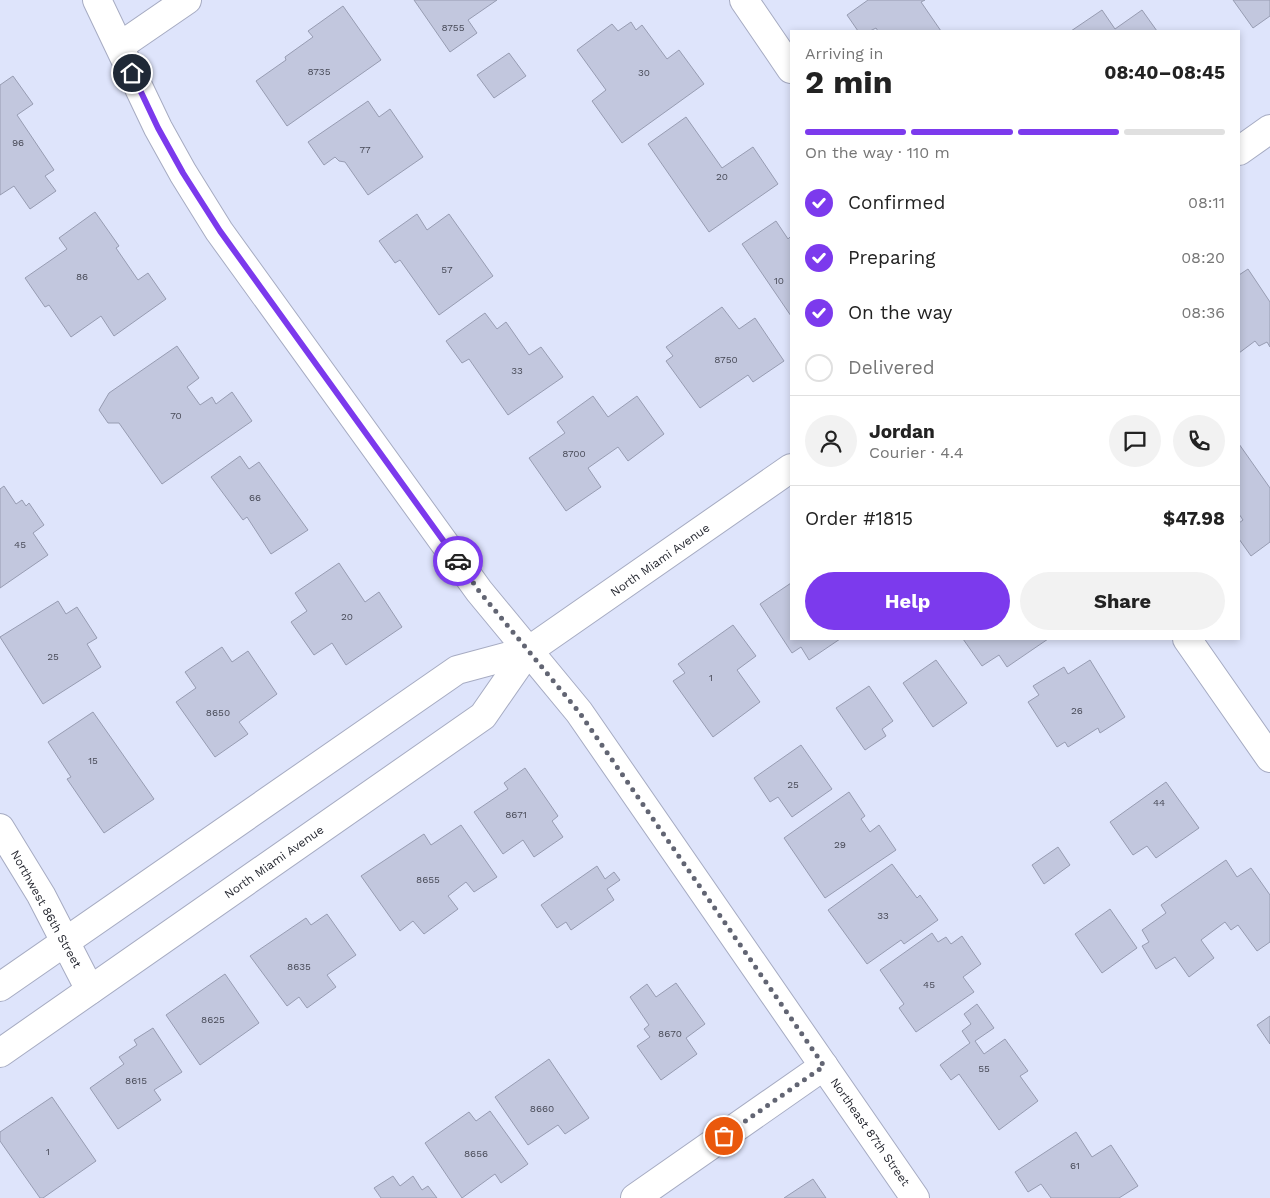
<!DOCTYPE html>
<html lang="en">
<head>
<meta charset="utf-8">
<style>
	:root { --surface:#fff; --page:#f2f2f2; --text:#222; --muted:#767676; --line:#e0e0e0; --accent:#7c3aed }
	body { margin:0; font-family:"Work Sans",sans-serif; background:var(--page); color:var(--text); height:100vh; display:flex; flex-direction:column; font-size:19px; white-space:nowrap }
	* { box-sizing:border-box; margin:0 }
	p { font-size:16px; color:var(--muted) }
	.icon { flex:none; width:28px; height:28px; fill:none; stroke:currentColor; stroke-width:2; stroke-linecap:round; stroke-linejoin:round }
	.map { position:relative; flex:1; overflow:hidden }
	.panel { position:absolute; left:790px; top:30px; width:450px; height:610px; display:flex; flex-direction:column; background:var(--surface); border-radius:0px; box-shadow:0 2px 8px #0003 }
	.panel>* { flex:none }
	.pin { position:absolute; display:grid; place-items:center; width:42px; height:42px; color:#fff; margin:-21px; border:2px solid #fff; border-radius:50%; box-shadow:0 1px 5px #0007 }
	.courier { position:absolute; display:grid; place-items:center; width:50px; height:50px; margin:-25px; border:4px solid #7c3aed; border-radius:50%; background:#fff; color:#222; box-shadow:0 1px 6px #0007 }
	.overview em { font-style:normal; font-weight:700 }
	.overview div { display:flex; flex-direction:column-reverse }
	.overview { display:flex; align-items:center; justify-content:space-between; height:85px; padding:0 15px }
	h1 { font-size:32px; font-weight:700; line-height:38px }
	.bar { display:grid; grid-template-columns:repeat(4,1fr); gap:8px 5px; align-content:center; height:60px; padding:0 15px }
	.bar i { height:6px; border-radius:4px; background:var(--line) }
	.bar .on { background:var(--accent) }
	.bar p { grid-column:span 4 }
	.line { display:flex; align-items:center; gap:12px; padding:0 15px; border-top:1px solid var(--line) }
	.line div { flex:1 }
	.round { display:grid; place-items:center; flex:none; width:52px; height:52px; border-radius:26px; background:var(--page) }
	ol { padding:0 15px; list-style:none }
	li { display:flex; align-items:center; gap:15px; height:55px }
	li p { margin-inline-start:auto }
	li .icon { padding:5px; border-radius:50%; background:var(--accent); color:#fff; stroke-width:4 }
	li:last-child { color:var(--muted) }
	li i { width:28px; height:28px; border:2px solid var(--line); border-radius:50% }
	.action { display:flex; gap:10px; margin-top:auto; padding:10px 15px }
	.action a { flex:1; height:58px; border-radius:30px; background:var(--accent); color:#fff; font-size:20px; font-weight:700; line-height:58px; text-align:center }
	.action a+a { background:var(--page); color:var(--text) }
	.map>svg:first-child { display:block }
	.building { fill:#c2c7de; stroke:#979cb2 }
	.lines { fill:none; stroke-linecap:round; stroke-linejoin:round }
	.minor-casing { stroke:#a6abc2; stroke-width:30 }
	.tertiary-casing { stroke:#a6abc2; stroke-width:30 }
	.secondary-casing { stroke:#a6abc2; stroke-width:30 }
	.minor { stroke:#fff; stroke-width:28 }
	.tertiary { stroke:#fff; stroke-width:28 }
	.secondary { stroke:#fff; stroke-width:28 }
	.done { stroke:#626573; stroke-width:5; stroke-dasharray:0 9 }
	.route { stroke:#7c3aed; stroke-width:6 }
	.labels { text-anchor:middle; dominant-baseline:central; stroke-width:5; stroke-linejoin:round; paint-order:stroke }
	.number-label { font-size:10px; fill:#484a57 }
	.street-label { font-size:12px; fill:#1f212a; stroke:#fff }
</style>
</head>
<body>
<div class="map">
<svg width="1270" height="1198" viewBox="0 0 1270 1198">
	<rect width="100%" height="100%" fill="#dee4fb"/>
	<g class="building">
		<path d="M 414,0 L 497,0 L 468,20 L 477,33 L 450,52 Z"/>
		<path d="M 868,0 L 925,0 L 921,2 L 941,31 L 878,31 L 876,28 L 870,31 L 858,31 L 847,15 Z"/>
		<path d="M 1233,0 L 1270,0 L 1270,16 L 1253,28 Z"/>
		<path d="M 343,6 L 381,60 L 287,126 L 256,81 L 286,60 L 285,57 L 313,37 L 308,31 Z"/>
		<path d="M 1102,10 L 1115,29 L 1142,10 L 1157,31 L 1071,31 Z"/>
		<path d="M 631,22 L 636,30 L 642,25 L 667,59 L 679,50 L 704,84 L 622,143 L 592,101 L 606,90 L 577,50 L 612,24 L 618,31 Z"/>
		<path d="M 509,53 L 526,76 L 494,98 L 477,75 Z"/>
		<path d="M 13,76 L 33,104 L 17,115 L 54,170 L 45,176 L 56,191 L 30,209 L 14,186 L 0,195 L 0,85 Z"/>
		<path d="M 368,101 L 379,117 L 390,109 L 423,157 L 368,195 L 345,162 L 339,161 L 335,157 L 324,165 L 308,142 Z"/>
		<path d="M 686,117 L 722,168 L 753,147 L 778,184 L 709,232 L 648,144 Z"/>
		<path d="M 95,212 L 119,246 L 116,248 L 138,280 L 148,273 L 166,299 L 114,336 L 101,316 L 71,337 L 49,305 L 45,307 L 25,278 L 67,249 L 59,238 Z"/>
		<path d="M 417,214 L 427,230 L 449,214 L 493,276 L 439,315 L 400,260 L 395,263 L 379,241 Z"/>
		<path d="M 776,221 L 788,239 L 791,236 L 791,316 L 742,244 Z"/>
		<path d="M 1248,269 L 1270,302 L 1270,347 L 1267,342 L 1259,346 L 1255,341 L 1239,353 L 1239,275 Z"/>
		<path d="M 722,307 L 739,329 L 755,318 L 784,361 L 753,382 L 748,375 L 700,408 L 666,361 L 673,356 L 666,347 Z"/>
		<path d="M 485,313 L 497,329 L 506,322 L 529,355 L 541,347 L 563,377 L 508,415 L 469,359 L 462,363 L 446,341 Z"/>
		<path d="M 177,346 L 199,378 L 187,387 L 200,405 L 212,397 L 216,404 L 232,392 L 252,421 L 162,484 L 119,423 L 108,423 L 99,410 L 109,393 Z"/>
		<path d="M 593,396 L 608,417 L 637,396 L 664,434 L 628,461 L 618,447 L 588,468 L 601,487 L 566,511 L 529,458 L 565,433 L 557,422 Z"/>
		<path d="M 1239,444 L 1270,488 L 1270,542 L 1251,556 L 1239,539 L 1239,523 L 1243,520 L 1239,514 Z"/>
		<path d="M 240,456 L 249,469 L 259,462 L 308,530 L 271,554 L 247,517 L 243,520 L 211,477 Z"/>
		<path d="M 4,486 L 16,504 L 22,500 L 26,506 L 29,503 L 44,525 L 33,533 L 48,555 L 0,588 L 0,489 Z"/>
		<path d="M 339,563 L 365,602 L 379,592 L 402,627 L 346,665 L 332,643 L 314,655 L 291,622 L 307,611 L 295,593 Z"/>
		<path d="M 791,583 L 791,639 L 840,639 L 809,660 L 801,647 L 792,653 L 760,604 Z"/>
		<path d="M 58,601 L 66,614 L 77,607 L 97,638 L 87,644 L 101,667 L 43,704 L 0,637 Z"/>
		<path d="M 733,625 L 756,656 L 737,670 L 760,702 L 713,737 L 673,681 L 685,673 L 678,664 Z"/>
		<path d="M 963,639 L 1048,639 L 1007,667 L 999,655 L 982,666 Z"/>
		<path d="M 222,647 L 232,662 L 248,651 L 277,694 L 239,722 L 248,734 L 215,757 L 176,702 L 196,688 L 185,672 Z"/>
		<path d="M 936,660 L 967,703 L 933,727 L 903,683 Z"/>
		<path d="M 1090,660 L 1125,717 L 1100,733 L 1098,728 L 1068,747 L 1065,742 L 1057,747 L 1028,702 L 1039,695 L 1033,686 L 1064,667 L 1068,674 Z"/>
		<path d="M 869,686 L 893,721 L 882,729 L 886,736 L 865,750 L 836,708 Z"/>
		<path d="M 93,712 L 154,799 L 104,833 L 67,779 L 71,777 L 48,742 Z"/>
		<path d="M 801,745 L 832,789 L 792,817 L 778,797 L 770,802 L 754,778 Z"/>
		<path d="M 525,768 L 558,816 L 552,821 L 563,837 L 534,857 L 523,840 L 503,854 L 474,812 L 508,789 L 504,783 Z"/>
		<path d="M 1166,782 L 1199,828 L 1156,858 L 1147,846 L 1133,855 L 1110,822 Z"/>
		<path d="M 849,792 L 865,816 L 861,819 L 870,832 L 879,825 L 896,850 L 825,898 L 784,838 Z"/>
		<path d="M 461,825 L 497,877 L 474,892 L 466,882 L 448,896 L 458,909 L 424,934 L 413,921 L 400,931 L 361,876 L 424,834 L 431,845 Z"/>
		<path d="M 1058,847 L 1070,865 L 1044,884 L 1032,865 Z"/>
		<path d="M 1226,860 L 1237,877 L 1251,868 L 1270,895 L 1270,942 L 1257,951 L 1238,925 L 1231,930 L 1225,922 L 1201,940 L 1214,958 L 1189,977 L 1175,957 L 1156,969 L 1142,946 L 1149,942 L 1142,930 L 1166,913 L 1161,905 Z"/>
		<path d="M 892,864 L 917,898 L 920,895 L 938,920 L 904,944 L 901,940 L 867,964 L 828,910 Z"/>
		<path d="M 597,866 L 605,879 L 614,872 L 620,880 L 607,889 L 614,900 L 571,930 L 566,922 L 557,928 L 541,905 Z"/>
		<path d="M 1110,909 L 1137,948 L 1102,973 L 1075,934 Z"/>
		<path d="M 327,914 L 356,955 L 327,975 L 336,987 L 307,1008 L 299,997 L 287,1006 L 250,956 L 306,918 L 311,925 Z"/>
		<path d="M 932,933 L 938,942 L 946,937 L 951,944 L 962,936 L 981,964 L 963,977 L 974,992 L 916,1032 L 899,1008 L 904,1004 L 880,970 Z"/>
		<path d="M 225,974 L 259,1023 L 200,1065 L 166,1015 Z"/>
		<path d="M 676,983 L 705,1024 L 686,1038 L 697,1054 L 661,1080 L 637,1046 L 650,1037 L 644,1029 L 649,1025 L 630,997 L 647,984 L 656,997 Z"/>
		<path d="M 977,1004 L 994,1028 L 975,1041 L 984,1054 L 1005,1039 L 1028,1071 L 1020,1076 L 1038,1101 L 999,1130 L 959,1074 L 951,1080 L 940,1065 L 970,1043 L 962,1031 L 971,1024 L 964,1014 Z"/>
		<path d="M 1270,1016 L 1270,1044 L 1257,1025 Z"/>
		<path d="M 153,1028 L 182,1072 L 154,1090 L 161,1100 L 118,1129 L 90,1088 L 124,1064 L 119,1057 L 137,1045 L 134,1040 Z"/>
		<path d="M 549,1059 L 589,1118 L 565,1134 L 558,1125 L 528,1145 L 495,1097 Z"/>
		<path d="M 52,1097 L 96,1161 L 43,1198 L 40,1198 L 0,1141 L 0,1132 Z"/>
		<path d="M 490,1111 L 528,1164 L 501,1183 L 495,1174 L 462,1198 L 425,1143 L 469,1112 L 476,1121 Z"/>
		<path d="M 1076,1132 L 1092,1157 L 1111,1145 L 1138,1186 L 1119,1198 L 1051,1198 L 1041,1184 L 1028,1192 L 1015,1172 Z"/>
		<path d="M 393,1176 L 400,1186 L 413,1176 L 422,1190 L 428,1186 L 437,1198 L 381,1198 L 374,1188 Z"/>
		<path d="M 813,1179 L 826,1198 L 784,1198 Z"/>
	</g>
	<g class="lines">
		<defs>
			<g id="minor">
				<path d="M 744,0 L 791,69"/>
				<path d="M 120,46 L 187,0"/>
				<path d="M 1187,639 L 1270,758"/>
				<path d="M 0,828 L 41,895 L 90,990"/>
				<path d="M 635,1198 L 824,1066"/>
			</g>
			<path id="tertiary" d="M 97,0 L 158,128 L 183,173 L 219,231 L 479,591 L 579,712 L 915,1198"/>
			<g id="secondary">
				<path d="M 1239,151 L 1270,129"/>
				<path d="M 0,987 L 457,670 L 528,651 L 791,468"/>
				<path d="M 0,1053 L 483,716 L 528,651"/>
			</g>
		</defs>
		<use href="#minor" class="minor-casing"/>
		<use href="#tertiary" class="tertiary-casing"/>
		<use href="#secondary" class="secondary-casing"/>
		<use href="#minor" class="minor"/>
		<use href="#tertiary" class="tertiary"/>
		<use href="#secondary" class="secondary"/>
	</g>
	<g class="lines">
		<path class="done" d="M 458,561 L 479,591 L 579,712 L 824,1066 L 724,1136"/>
		<path class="route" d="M 132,73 L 158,128 L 183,173 L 220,231 L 458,561"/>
	</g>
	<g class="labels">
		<g class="number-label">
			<text x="453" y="27">8755</text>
			<text x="319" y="71">8735</text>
			<text x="644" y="72">30</text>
			<text x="18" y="142">96</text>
			<text x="365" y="149">77</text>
			<text x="722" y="176">20</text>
			<text x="447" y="269">57</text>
			<text x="82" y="276">86</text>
			<text x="779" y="280">10</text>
			<text x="726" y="359">8750</text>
			<text x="517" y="370">33</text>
			<text x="176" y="415">70</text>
			<text x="574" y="453">8700</text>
			<text x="255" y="497">66</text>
			<text x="20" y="544">45</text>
			<text x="347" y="616">20</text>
			<text x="53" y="656">25</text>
			<text x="711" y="677">1</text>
			<text x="1077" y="710">26</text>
			<text x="218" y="712">8650</text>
			<text x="93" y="760">15</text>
			<text x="793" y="784">25</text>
			<text x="1159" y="802">44</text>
			<text x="516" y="814">8671</text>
			<text x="840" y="844">29</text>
			<text x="428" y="879">8655</text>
			<text x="883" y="915">33</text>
			<text x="299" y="966">8635</text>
			<text x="929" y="984">45</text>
			<text x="213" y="1019">8625</text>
			<text x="670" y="1033">8670</text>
			<text x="984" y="1068">55</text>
			<text x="136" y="1080">8615</text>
			<text x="542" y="1108">8660</text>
			<text x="48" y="1151">1</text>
			<text x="476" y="1153">8656</text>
			<text x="1075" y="1165">61</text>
		</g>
		<g class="street-label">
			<text transform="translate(660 560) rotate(-35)">North Miami Avenue</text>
			<text transform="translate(274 862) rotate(-35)">North Miami Avenue</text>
			<text transform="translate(46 909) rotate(61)">Northwest 86th Street</text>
			<text transform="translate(870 1132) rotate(55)">Northeast 87th Street</text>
		</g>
	</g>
</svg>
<div class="pin" style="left:724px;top:1136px;background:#ea580c"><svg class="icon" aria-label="bag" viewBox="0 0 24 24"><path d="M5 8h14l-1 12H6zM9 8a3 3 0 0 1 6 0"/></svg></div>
<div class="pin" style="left:132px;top:73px;background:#1f2937"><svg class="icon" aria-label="home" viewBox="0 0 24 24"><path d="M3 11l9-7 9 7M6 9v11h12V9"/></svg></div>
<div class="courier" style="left:458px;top:561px"><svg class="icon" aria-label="car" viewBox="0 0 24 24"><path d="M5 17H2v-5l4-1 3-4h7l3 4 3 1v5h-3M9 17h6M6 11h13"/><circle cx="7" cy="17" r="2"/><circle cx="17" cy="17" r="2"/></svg></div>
<section class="panel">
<div class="overview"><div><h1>2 min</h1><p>Arriving in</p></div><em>08:40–08:45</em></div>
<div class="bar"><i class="on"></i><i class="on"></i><i class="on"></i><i></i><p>On the way · 110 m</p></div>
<ol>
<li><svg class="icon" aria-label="check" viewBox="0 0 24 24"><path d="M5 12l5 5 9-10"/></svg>Confirmed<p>08:11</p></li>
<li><svg class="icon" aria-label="check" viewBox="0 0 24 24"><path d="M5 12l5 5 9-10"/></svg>Preparing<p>08:20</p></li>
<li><svg class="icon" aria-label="check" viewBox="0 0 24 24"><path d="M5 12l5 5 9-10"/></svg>On the way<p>08:36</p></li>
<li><i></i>Delivered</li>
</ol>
<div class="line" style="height:90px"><a class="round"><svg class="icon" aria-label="person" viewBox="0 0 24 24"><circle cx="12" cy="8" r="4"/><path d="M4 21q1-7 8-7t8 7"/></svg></a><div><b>Jordan</b><p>Courier · 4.4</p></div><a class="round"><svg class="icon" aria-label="chat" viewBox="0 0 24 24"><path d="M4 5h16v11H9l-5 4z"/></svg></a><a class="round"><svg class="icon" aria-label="phone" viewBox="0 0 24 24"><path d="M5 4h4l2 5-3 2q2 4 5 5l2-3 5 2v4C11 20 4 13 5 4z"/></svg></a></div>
<div class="line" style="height:65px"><div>Order #1815</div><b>$47.98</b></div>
<div class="action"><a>Help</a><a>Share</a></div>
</section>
</div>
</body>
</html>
